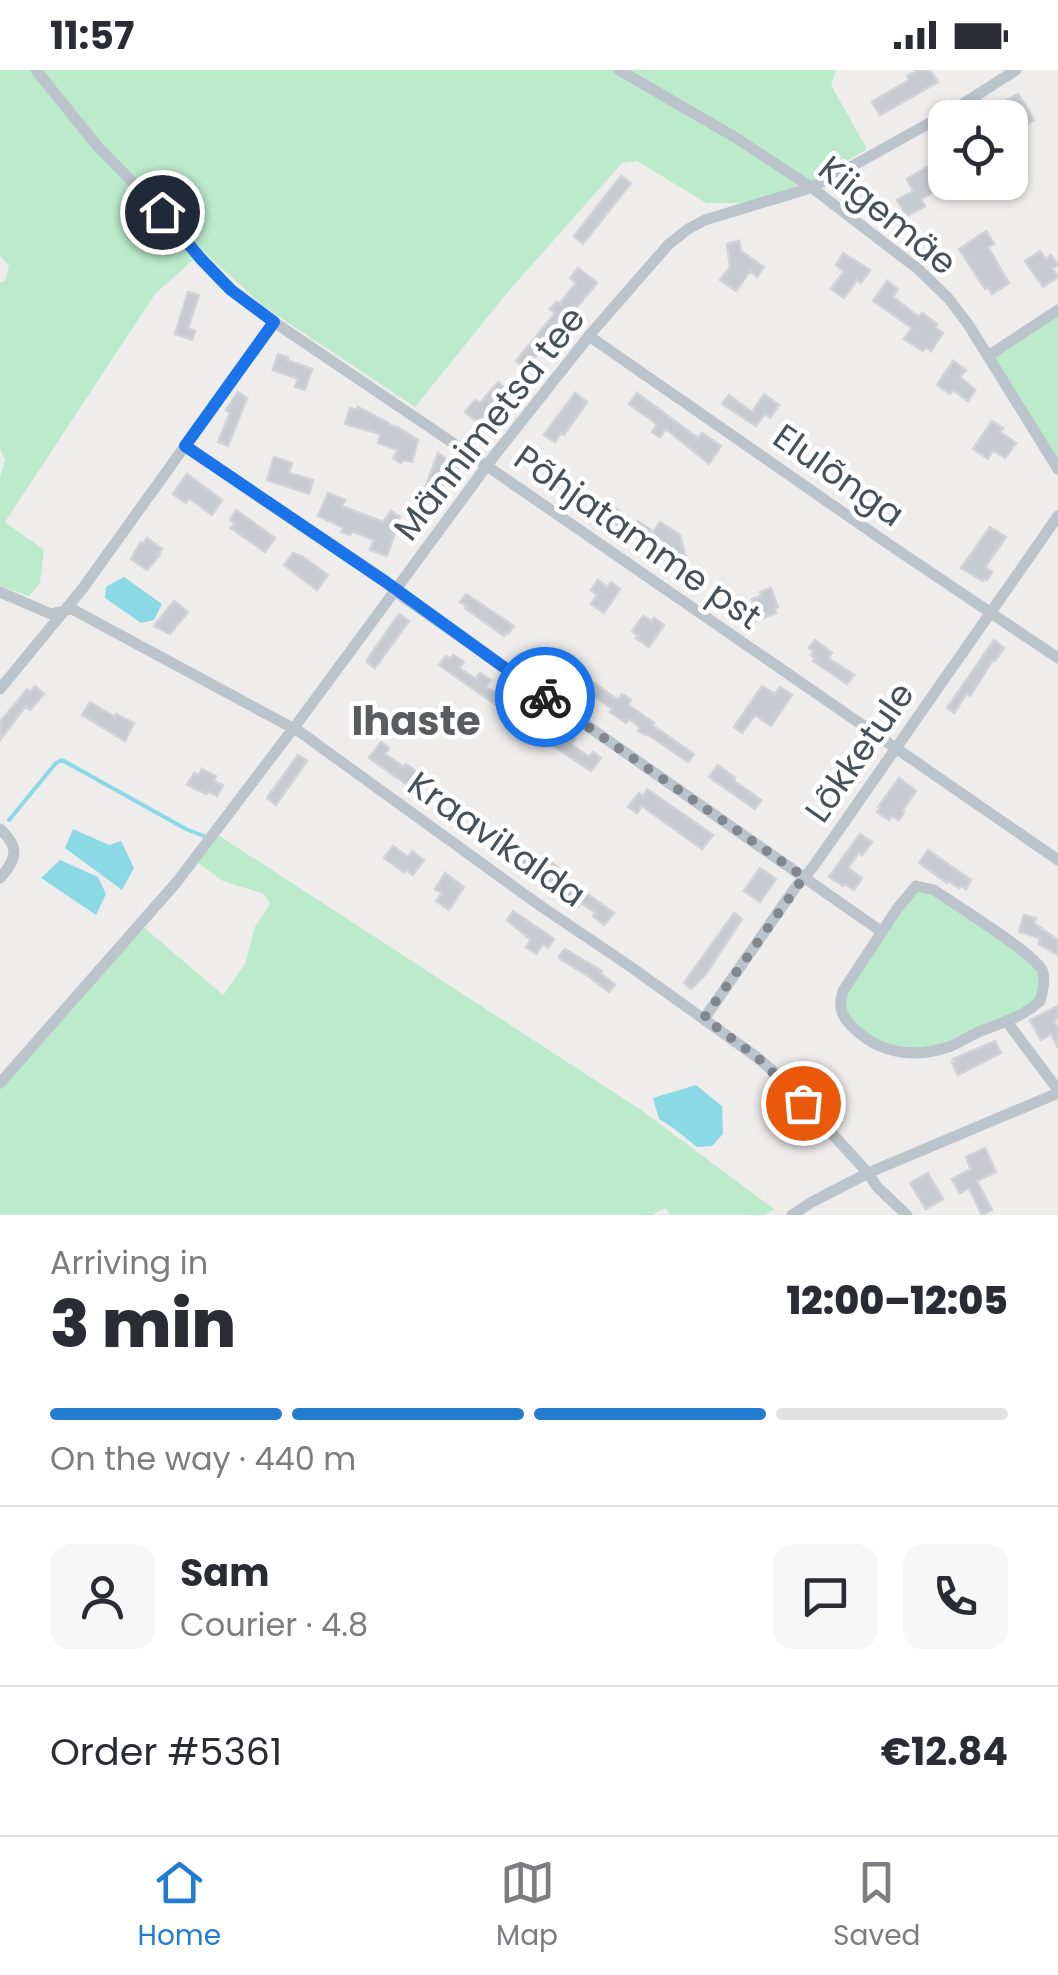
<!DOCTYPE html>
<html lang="en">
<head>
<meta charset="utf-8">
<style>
	:root { --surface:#fff; --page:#f7f7f7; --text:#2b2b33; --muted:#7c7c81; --line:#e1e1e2; --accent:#247cd1 }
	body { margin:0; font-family:Poppins,sans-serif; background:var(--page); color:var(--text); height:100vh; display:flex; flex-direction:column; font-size:38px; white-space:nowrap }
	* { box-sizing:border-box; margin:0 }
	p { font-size:32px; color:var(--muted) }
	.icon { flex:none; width:55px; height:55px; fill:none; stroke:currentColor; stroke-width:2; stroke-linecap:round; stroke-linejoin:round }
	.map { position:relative; height:1145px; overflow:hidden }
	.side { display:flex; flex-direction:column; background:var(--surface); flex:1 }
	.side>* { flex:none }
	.buttons { position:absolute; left:928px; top:30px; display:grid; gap:20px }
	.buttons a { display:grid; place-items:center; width:100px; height:100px; border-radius:20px; background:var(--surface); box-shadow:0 2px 8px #0004; font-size:50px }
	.pin { position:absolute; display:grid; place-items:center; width:85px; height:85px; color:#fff; margin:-42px; border:5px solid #fff; border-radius:50%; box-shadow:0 2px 10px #0007 }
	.courier { position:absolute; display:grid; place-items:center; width:100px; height:100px; margin:-50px; border:8px solid #1a73e8; border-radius:50%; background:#fff; color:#222; box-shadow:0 2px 12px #0007 }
	.head em { font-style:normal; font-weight:800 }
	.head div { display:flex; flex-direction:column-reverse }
	.head { display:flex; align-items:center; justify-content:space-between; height:170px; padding:0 50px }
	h1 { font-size:65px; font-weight:800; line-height:75px }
	.bar { display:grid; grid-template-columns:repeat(4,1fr); gap:15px 10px; align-content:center; height:120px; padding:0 50px }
	.bar i { height:12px; border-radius:8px; background:var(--line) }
	.bar .active { background:var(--accent) }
	.bar p { grid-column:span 4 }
	.line { display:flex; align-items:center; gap:25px; padding:0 50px; border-top:2px solid var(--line) }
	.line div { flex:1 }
	.round { display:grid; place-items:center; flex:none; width:105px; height:105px; border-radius:20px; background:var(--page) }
	.status { display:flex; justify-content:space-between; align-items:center; height:70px; padding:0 50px; background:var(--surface); direction:ltr }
	.status svg { height:28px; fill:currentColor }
	.tabs { display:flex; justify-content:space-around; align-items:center; height:140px; border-top:2px solid var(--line); background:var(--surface); font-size:28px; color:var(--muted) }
	.tabs a { display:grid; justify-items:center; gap:5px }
	.tabs .active { color:var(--accent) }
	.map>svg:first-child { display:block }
	.green { fill:#bcebcb }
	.water { fill:#8bd9e5 }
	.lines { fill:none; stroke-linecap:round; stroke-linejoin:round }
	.stream { stroke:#8bd9e5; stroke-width:4 }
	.building { fill:#c7cacf; stroke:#d0d3d7; stroke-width:2.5 }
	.minor { stroke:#bbc4cb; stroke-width:11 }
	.done { stroke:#81878c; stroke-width:10; stroke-dasharray:0 18 }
	.route { stroke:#1a73e8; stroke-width:12 }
	.labels { text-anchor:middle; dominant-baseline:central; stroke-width:9; stroke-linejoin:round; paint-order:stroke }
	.street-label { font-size:35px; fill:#465158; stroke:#fff }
	.quarter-label { font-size:40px; font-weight:bold; fill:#595d60; stroke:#fff }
</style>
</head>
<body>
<div class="status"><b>11:57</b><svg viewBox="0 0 49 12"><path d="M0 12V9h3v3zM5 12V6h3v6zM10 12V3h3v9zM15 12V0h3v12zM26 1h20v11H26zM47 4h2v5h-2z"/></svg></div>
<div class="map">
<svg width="1058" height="1145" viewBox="0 0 1058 1145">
	<rect width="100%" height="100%" fill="#efecec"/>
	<g class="green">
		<path d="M 0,0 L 836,0 L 831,15 L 867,79 L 802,117 L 746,133 L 706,133 L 637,91 L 622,93 L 507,223 L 415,337 L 263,236 L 203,181 L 155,224 L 5,452 L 44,480 L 40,513 L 29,526 L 0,516 L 0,407 L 5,390 L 0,378 L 0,212 L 5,211 L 9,196 L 0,186 Z"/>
		<path d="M 1058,239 L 1058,398 L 987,287 Z"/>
		<path d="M 215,763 L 641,1040 L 774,1139 L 765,1145 L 671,1145 L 665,1138 L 652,1145 L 0,1145 L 0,1015 L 140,854 L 223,925 L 245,894 L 255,857 L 270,834 L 264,824 L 223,811 L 194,790 Z"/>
		<path d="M 922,819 L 1029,889 L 1039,906 L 1037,928 L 1014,945 L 922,981 L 873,971 L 848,951 L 843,926 L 915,821 Z"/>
	</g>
	<g class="water">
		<path d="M 124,507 L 162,534 L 154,550 L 141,553 L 105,528 L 106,517 Z"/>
		<path d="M 73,759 L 109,775 L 121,771 L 134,798 L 122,820 L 65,778 Z"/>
		<path d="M 60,790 L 98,807 L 106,824 L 96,845 L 41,808 Z"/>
		<path d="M 696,1015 L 722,1036 L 723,1064 L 712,1076 L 697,1077 L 672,1057 L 659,1049 L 653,1028 Z"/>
	</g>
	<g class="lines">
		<path class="stream" d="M 9,750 L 56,693 L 62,690 L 186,759 L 204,766"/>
	</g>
	<g class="building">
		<path d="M 918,0 L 930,0 L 938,12 L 880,45 L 872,32 L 909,10 L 907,6 Z"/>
		<path d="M 1018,24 L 1034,50 L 1016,61 L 1008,48 L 1011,46 L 1009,43 L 1013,41 L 1007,30 Z"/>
		<path d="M 927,97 L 940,118 L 921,129 L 925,136 L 907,146 L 897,130 L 913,121 L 907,109 Z"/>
		<path d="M 621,106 L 631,113 L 583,174 L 574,166 Z"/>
		<path d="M 986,161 L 994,174 L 988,177 L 1009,213 L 992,224 L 988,217 L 985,219 L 959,179 Z"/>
		<path d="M 739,171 L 741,181 L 764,197 L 757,207 L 750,201 L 736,221 L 720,210 L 730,197 L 727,174 Z"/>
		<path d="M 1040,181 L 1046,189 L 1051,185 L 1058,195 L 1052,198 L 1058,207 L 1043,217 L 1025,191 Z"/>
		<path d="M 843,183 L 870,200 L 861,213 L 857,210 L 844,228 L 831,219 L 844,201 L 836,195 Z"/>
		<path d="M 578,198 L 597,213 L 526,298 L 516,291 L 555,243 L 550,239 L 556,232 L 559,234 L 576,213 L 570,208 Z"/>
		<path d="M 887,211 L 898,219 L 893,227 L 919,247 L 922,243 L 937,254 L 935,257 L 943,263 L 931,281 L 926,277 L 923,281 L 904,269 L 912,258 L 873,231 Z"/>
		<path d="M 188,222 L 199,225 L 188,258 L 195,261 L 192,270 L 175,264 Z"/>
		<path d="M 278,284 L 288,287 L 287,290 L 312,299 L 305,320 L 295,317 L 298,309 L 273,300 Z"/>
		<path d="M 953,291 L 966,300 L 960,307 L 975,320 L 968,331 L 953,320 L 950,324 L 937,315 Z"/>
		<path d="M 498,312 L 507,320 L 479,353 L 465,342 L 475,330 L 480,333 Z"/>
		<path d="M 238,322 L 247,328 L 228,376 L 218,372 L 230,343 L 226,340 Z"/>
		<path d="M 575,323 L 587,332 L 564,365 L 561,363 L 555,372 L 544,365 Z"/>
		<path d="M 637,323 L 698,368 L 702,363 L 721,376 L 709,394 L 666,359 L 660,367 L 652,362 L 657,354 L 629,334 Z"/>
		<path d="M 764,324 L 779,335 L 770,348 L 765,344 L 756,356 L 722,334 L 729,325 L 752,342 Z"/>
		<path d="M 358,337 L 389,353 L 389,355 L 399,358 L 418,370 L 412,392 L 402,390 L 401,393 L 393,388 L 398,380 L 378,373 L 380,364 L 345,354 L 350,338 L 358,340 Z"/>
		<path d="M 992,351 L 1003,358 L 1000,362 L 1016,373 L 1005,388 L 993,380 L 988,389 L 973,379 Z"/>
		<path d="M 438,383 L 458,397 L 454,404 L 447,402 L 440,423 L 425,418 Z"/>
		<path d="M 274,387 L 292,393 L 289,403 L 313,410 L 309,424 L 267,410 Z"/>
		<path d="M 187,404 L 222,430 L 212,445 L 189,428 L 186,433 L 173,424 Z"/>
		<path d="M 328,423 L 345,430 L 342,436 L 383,452 L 391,441 L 400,447 L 391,462 L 395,463 L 387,486 L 370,480 L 374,470 L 352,461 L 350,465 L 341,462 L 344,458 L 318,446 Z"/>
		<path d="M 615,438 L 636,454 L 638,451 L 651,460 L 643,472 L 608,448 Z"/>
		<path d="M 236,440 L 275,468 L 265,482 L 231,458 L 235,453 L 230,450 Z"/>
		<path d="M 660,452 L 680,465 L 686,489 L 670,493 L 665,472 L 652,464 Z"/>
		<path d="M 990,457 L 1006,467 L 985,497 L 992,502 L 987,510 L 984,508 L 983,511 L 961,498 Z"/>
		<path d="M 147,468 L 162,479 L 158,484 L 160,485 L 147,500 L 131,489 L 141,472 L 143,473 Z"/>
		<path d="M 293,483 L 303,487 L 328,505 L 317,520 L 284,495 Z"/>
		<path d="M 598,510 L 607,517 L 611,512 L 620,519 L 604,543 L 591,534 L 597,525 L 591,520 Z"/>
		<path d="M 771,518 L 778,537 L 775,538 L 776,543 L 752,552 L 746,537 L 754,534 L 752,529 L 761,526 L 760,522 Z"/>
		<path d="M 466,524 L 514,556 L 508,564 L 506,562 L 504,566 L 465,538 L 467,536 L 460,532 Z"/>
		<path d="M 174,531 L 188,542 L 170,564 L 154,556 Z"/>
		<path d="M 399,544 L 409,551 L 375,598 L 368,593 L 367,590 Z"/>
		<path d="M 643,546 L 652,551 L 654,548 L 664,555 L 649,577 L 636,568 L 638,566 L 632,561 Z"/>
		<path d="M 815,570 L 832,583 L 828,588 L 854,605 L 847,614 L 813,591 L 815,588 L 811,585 L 814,581 L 809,578 Z"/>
		<path d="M 994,570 L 1004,578 L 995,591 L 993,590 L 970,626 L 967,623 L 954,643 L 947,638 Z"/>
		<path d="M 453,585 L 464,592 L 459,598 L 476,609 L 480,603 L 491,610 L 486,617 L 504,628 L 507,623 L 518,630 L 509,644 L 439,595 L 446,586 L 450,589 Z"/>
		<path d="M 594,613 L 618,630 L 622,624 L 631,630 L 628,635 L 654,653 L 652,655 L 694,684 L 688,692 L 647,664 L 646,665 L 638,661 L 640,657 L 629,649 L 626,653 L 610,642 L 612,639 L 588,621 Z"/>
		<path d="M 35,616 L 44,624 L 30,640 L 26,636 L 0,670 L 0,652 L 27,619 L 30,622 Z"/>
		<path d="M 762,616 L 775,624 L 780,617 L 792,625 L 771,656 L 755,645 L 742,663 L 734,657 Z"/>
		<path d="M 90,632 L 115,647 L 116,644 L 134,653 L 125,671 L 82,645 Z"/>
		<path d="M 563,661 L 575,669 L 571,674 L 589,687 L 593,682 L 601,688 L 591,701 L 550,674 Z"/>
		<path d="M 381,672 L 389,678 L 385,684 L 404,697 L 406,694 L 421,705 L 412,718 L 369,688 Z"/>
		<path d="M 298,685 L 307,691 L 276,735 L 267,728 Z"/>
		<path d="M 718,695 L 735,708 L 733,710 L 761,730 L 755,739 L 709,707 Z"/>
		<path d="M 202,699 L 216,706 L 214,711 L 223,715 L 217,726 L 209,722 L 206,724 L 187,715 L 194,703 L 199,705 Z"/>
		<path d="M 899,708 L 916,721 L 902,741 L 904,742 L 899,750 L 892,746 L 889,750 L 877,742 L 880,738 L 878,737 Z"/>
		<path d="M 647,719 L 713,765 L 702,779 L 642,736 L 637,743 L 628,737 L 639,723 L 643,726 Z"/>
		<path d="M 860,764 L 872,772 L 862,785 L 859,782 L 848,798 L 862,808 L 854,820 L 845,814 L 843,816 L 829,807 Z"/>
		<path d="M 393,776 L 408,787 L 412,781 L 424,790 L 413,805 L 406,800 L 404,802 L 384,788 Z"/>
		<path d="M 520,778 L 525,782 L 527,779 L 547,795 L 550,791 L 562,801 L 560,804 L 614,843 L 604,855 L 593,846 L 596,843 L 581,833 L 578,837 L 563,826 L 564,825 L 537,808 L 538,807 L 513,787 Z"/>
		<path d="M 928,780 L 971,810 L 966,819 L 961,816 L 959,818 L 948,811 L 947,813 L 919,793 Z"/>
		<path d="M 760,798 L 776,809 L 760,832 L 744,821 Z"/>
		<path d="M 445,803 L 464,817 L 449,840 L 436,831 L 442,823 L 435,819 Z"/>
		<path d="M 513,841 L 554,869 L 548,878 L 543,874 L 536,884 L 526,877 L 531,870 L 507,850 Z"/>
		<path d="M 734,843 L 742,849 L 706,904 L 691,919 L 684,913 Z"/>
		<path d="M 1024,845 L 1036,848 L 1034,853 L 1058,870 L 1058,885 L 1039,874 L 1040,868 L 1019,862 Z"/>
		<path d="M 565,879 L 602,901 L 600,903 L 615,915 L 609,922 L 588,906 L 560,889 L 559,886 Z"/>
		<path d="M 1058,936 L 1058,947 L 1054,951 L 1058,959 L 1058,978 L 1051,964 L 1041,970 L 1030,950 Z"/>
		<path d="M 995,971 L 1001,983 L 958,1005 L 952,993 L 955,991 L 953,989 Z"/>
		<path d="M 985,1078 L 996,1102 L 977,1111 L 992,1140 L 982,1145 L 969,1118 L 960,1123 L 952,1109 L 971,1099 L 966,1087 Z"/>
		<path d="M 928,1103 L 943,1129 L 926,1139 L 910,1113 Z"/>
	</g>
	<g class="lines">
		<g class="minor">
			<path d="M 36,0 L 98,77 L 162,142 L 201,189 L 231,220 L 274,252 L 487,396 L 1058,790"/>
			<path d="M 619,0 L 733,66 L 811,117 L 918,199 L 948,228 L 968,254 L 1058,399"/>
			<path d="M 589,266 L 887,473 L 1058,588"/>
			<path d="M 988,286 L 1058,240"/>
			<path d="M 185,375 L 386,513 L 403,527 L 882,862"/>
			<path d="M 0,522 L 51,544 L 72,539 L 300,662 L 542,837 L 631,897 L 758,988 L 782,1009 L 868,1103 L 877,1117 L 907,1145"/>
			<path d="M 0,619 L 83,518 L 274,252"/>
			<path d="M 0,759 C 20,777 17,789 0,808"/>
			<path d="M 916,816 L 934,820 C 954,834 1033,882 1042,900 C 1046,909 1043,921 1040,931 C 1024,946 1006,951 986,959 C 974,963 963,971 951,976 C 918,988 883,985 857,961 C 843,949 837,939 843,921 L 897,839 Z"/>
			<path d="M 704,949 L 795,818 L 813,797 L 1058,446"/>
			<path d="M 1007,952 L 1058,1020"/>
			<path d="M 0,1013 L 176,813 L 302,647 L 494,386 L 593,261 L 668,175 L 688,159 L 705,150 L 804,120 L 827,110 L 955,39 L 1016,0"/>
			<path d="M 792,1145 L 812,1132 L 868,1103 L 1058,1023"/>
		</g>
	</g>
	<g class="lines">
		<path class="done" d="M 545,627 L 804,807 L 704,948 L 758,988 L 803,1033"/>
		<path class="route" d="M 162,142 L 201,189 L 231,220 L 274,252 L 185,376 L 386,512 L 545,627"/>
	</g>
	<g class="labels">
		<g class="street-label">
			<text transform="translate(888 145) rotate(39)">Kiigemäe</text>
			<text transform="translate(489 353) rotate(-52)">Männimetsa tee</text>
			<text transform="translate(839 405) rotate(35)">Elulõnga</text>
			<text transform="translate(638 467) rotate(35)">Põhjatamme pst</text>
			<text transform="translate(859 682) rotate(-55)">Lõkketule</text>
			<text transform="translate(497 769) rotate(35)">Kraavikalda</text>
		</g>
		<g class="quarter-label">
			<text x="416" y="651">Ihaste</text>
		</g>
	</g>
</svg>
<div class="buttons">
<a><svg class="icon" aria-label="locate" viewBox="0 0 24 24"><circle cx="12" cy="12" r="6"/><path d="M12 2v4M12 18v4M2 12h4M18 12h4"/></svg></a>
</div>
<div class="pin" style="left:803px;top:1033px;background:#ea580c"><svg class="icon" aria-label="bag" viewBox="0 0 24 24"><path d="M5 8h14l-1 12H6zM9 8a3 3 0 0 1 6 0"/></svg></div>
<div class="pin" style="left:162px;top:142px;background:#1f2937"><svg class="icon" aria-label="home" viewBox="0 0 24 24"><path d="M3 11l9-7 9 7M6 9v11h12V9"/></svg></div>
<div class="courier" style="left:545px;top:627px"><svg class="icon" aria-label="bike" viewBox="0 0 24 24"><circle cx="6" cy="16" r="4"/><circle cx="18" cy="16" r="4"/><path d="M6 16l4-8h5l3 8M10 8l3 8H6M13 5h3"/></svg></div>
</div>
<section class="side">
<div class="head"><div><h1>3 min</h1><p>Arriving in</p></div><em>12:00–12:05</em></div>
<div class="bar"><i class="active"></i><i class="active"></i><i class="active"></i><i></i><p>On the way · 440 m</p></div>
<div class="line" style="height:180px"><a class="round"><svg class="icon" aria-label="person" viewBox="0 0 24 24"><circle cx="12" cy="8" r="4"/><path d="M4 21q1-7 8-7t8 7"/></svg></a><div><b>Sam</b><p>Courier · 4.8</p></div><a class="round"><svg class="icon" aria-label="chat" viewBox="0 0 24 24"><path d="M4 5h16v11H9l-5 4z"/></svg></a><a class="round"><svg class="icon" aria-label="phone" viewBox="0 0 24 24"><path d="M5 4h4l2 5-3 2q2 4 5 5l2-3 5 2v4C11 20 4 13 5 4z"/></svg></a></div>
<div class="line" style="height:130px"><div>Order #5361</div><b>€12.84</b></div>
</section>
<nav class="tabs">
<a class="active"><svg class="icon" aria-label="home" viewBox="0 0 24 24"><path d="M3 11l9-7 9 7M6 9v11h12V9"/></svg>Home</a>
<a><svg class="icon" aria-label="map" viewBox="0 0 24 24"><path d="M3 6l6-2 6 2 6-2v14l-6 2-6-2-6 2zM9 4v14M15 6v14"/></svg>Map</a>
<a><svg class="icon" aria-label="saved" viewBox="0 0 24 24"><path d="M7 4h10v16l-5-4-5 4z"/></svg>Saved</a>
</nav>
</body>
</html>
